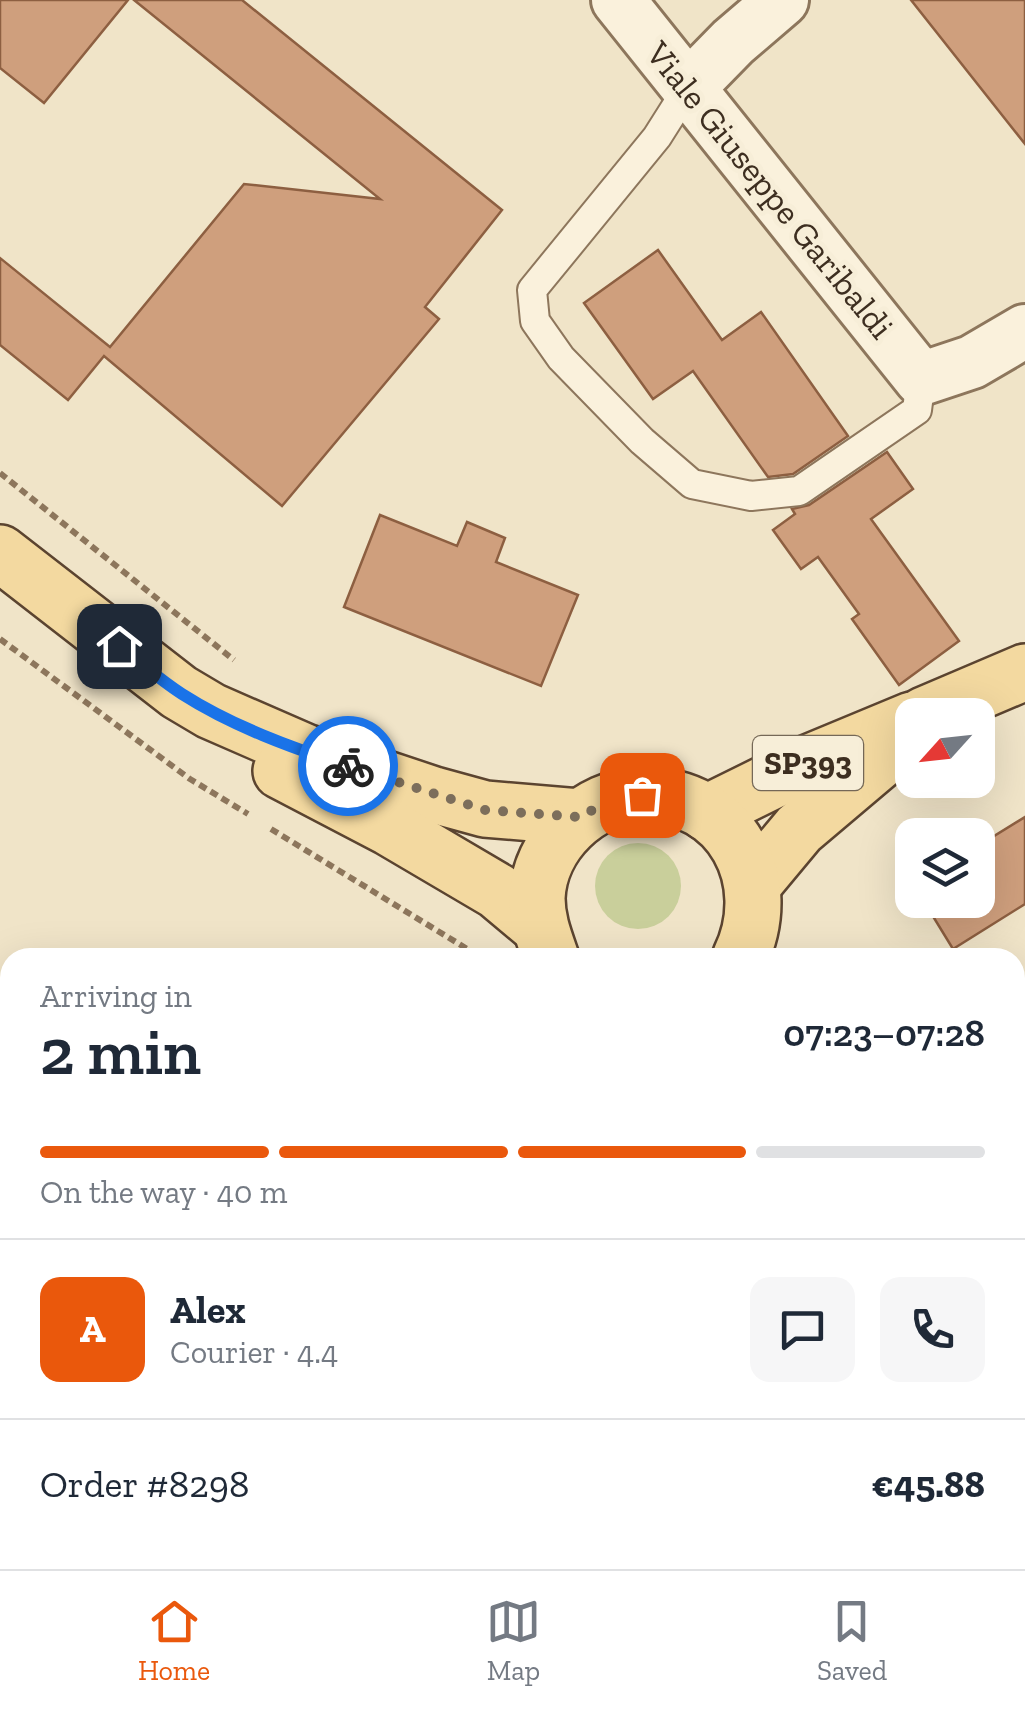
<!DOCTYPE html>
<html lang="en">
<head>
<meta charset="utf-8">
<style>
	:root { --surface:#fff; --page:#f6f6f7; --text:#1f2937; --muted:#747a83; --line:#e0e1e3; --accent:#ea580c }
	body { margin:0; font-family:"Zilla Slab",serif; background:var(--page); color:var(--text); height:100vh; display:flex; flex-direction:column; font-size:38px; white-space:nowrap }
	* { box-sizing:border-box; margin:0 }
	p { font-size:32px; color:var(--muted) }
	.icon { flex:none; width:55px; height:55px; fill:none; stroke:currentColor; stroke-width:2; stroke-linecap:round; stroke-linejoin:round }
	.map { position:relative; flex:1; overflow:hidden }
	.panel { position:absolute; left:0px; top:948px; width:1025px; height:622px; display:flex; flex-direction:column; background:var(--surface); border-radius:30px 30px 0 0; box-shadow:0 10px 40px #0002 }
	.panel>* { flex:none }
	.needle { width:65px; rotate:243deg }
	.buttons { position:absolute; left:895px; top:698px; display:grid; gap:20px }
	.buttons a { display:grid; place-items:center; width:100px; height:100px; border-radius:20px; background:var(--surface); box-shadow:0 10px 40px #0002; font-size:50px }
	.pin { position:absolute; display:grid; place-items:center; width:85px; height:85px; color:#fff; margin:-42px; border-radius:20px; box-shadow:0 5px 15px #0006 }
	.courier { position:absolute; display:grid; place-items:center; width:100px; height:100px; margin:-50px; border:8px solid #1a73e8; border-radius:50%; background:#fff; color:#222; box-shadow:0 2px 12px #0007 }
	.summary em { font-style:normal; font-weight:600 }
	.summary div { display:flex; flex-direction:column-reverse }
	.summary { display:flex; align-items:center; justify-content:space-between; height:170px; padding:0 40px }
	h1 { font-size:65px; font-weight:600; line-height:75px }
	.bar { display:grid; grid-template-columns:repeat(4,1fr); gap:15px 10px; align-content:center; height:120px; padding:0 40px }
	.bar i { height:12px; border-radius:8px; background:var(--line) }
	.bar .selected { background:var(--accent) }
	.bar p { grid-column:span 4 }
	.line { display:flex; align-items:center; gap:25px; padding:0 40px; border-top:2px solid var(--line) }
	.line div { flex:1 }
	.round { display:grid; place-items:center; flex:none; width:105px; height:105px; border-radius:20px; background:var(--page) }
	.dock { display:flex; justify-content:space-around; align-items:center; height:140px; border-top:2px solid var(--line); background:var(--surface); font-size:28px; color:var(--muted) }
	.dock a { display:grid; justify-items:center; gap:5px }
	.dock .selected { color:var(--accent) }
	.map>svg:first-child { display:block }
	.farmland { fill:#e6deb5 }
	.green { fill:#c9cf9b }
	.building { fill:#cf9f7d; stroke:#8d5f41; stroke-width:2.5 }
	.lines { fill:none; stroke-linecap:round; stroke-linejoin:round }
	.lane-casing { stroke:#8d765c; stroke-width:32 }
	.street-casing { stroke:#8d765c; stroke-width:58 }
	.secondary-casing { stroke:#6f573f; stroke-width:60 }
	.primary-casing { stroke:#5b4430; stroke-width:60 }
	.path { stroke:#8d765c; stroke-width:6; stroke-dasharray:8 5; stroke-linecap:butt }
	.lane { stroke:#faf1dc; stroke-width:28 }
	.street { stroke:#faf1dc; stroke-width:52 }
	.secondary { stroke:#faf1dc; stroke-width:55 }
	.primary { stroke:#f3d9a0; stroke-width:55 }
	.done { stroke:#7c6e5b; stroke-width:10; stroke-dasharray:0 18 }
	.route { stroke:#1a73e8; stroke-width:12 }
	.labels { text-anchor:middle; dominant-baseline:central; stroke-width:10; stroke-linejoin:round; paint-order:stroke }
	.shield { fill:#f7eed8; stroke:#756857; stroke-width:2.5 }
	.shield-label { font-size:32px; font-weight:bold; fill:#3d2e20 }
	.street-label { font-size:35px; fill:#3d2e20; stroke:#f7eed8 }
</style>
</head>
<body>
<div class="map">
<svg width="1025" height="1569" viewBox="0 0 1025 1569">
	<rect width="100%" height="100%" fill="#f0e4c8"/>
	<path class="farmland" d="M 0,1287 L 10,1290 L 10,1560 L 37,1560 L 27,1569 L 0,1569 Z"/>
	<g class="green">
		<circle cx="638" cy="886" r="43"/>
		<path d="M 194,1560 L 482,1560 L 486,1569 L 185,1569 Z"/>
	</g>
	<g class="building">
		<path d="M 0,0 L 128,0 L 44,103 L 0,68 Z"/>
		<path d="M 134,0 L 242,0 L 502,210 L 425,307 L 439,319 L 282,506 L 104,356 L 68,400 L 0,345 L 0,258 L 110,347 L 244,184 L 380,199 Z"/>
		<path d="M 911,0 L 1025,0 L 1025,144 Z"/>
		<path d="M 658,250 L 722,340 L 761,312 L 848,436 L 793,474 L 768,477 L 693,371 L 653,399 L 584,303 Z"/>
		<path d="M 887,452 L 913,489 L 871,519 L 959,641 L 899,685 L 852,619 L 859,614 L 818,557 L 801,569 L 773,530 L 795,514 L 792,509 L 809,505 Z"/>
		<path d="M 380,515 L 457,546 L 467,522 L 505,538 L 496,562 L 578,595 L 541,686 L 344,607 Z"/>
		<path d="M 1025,817 L 1025,904 L 953,949 L 923,900 L 978,900 L 978,846 Z"/>
	</g>
	<g class="lines">
		<defs>
			<g id="lane">
				<path d="M 688,88 L 657,137 L 532,290 L 535,321 L 561,358 L 642,441 L 692,484 L 751,496 L 799,491 L 917,410 L 921,379"/>
				<path d="M 0,1240 L 10,1243"/>
			</g>
			<g id="street">
				<path d="M 618,0 L 921,379 L 972,362 L 1025,331"/>
				<path d="M 688,88 L 733,42 L 782,0"/>
				<path d="M 124,1569 L 132,1560"/>
			</g>
			<path id="secondary" d="M 1015,1082 L 1025,1085"/>
			<g id="primary">
				<path d="M 0,553 L 179,692 L 211,711 L 305,752 L 434,795 L 485,809 L 579,817"/>
				<path d="M 924,715 L 1025,672"/>
				<path d="M 281,771 L 390,828 L 497,891 L 540,927"/>
				<path d="M 707,813 L 806,764 L 912,720"/>
				<path d="M 754,883 L 799,829 L 903,741"/>
				<path d="M 551,958 C 544,938 537,920 537,898 C 539,844 588,796 642,795 C 732,793 777,882 740,958"/>
			</g>
		</defs>
		<use href="#lane" class="lane-casing"/>
		<use href="#street" class="street-casing"/>
		<use href="#secondary" class="secondary-casing"/>
		<use href="#primary" class="primary-casing"/>
		<g class="path">
			<path d="M 0,473 L 234,660"/>
			<path d="M 0,639 L 190,779 L 248,814"/>
			<path d="M 271,829 L 482,958"/>
			<path d="M 45,1569 L 54,1560"/>
		</g>
		<use href="#lane" class="lane"/>
		<use href="#street" class="street"/>
		<use href="#secondary" class="secondary"/>
		<use href="#primary" class="primary"/>
	</g>
	<g class="lines">
		<path class="done" d="M 348,766 L 485,810 L 579,817 L 610,801 L 642,795"/>
		<path class="route" d="M 119,646 C 140,662 160,680 182,694 C 232,726 292,748 348,766"/>
	</g>
	<g class="labels">
		<rect class="shield" x="753" y="736" width="110" height="54" rx="8"/>
		<g class="shield-label">
			<text x="808" y="763">SP393</text>
		</g>
		<g class="street-label">
			<text transform="translate(770 190) rotate(51)">Viale Giuseppe Garibaldi</text>
		</g>
	</g>
</svg>
<div class="buttons">
<a><svg class="needle" viewBox="-14 -14 28 28"><path d="M0-13l5 13h-10z" fill="#e53935"/><path d="M0 13l5-13h-10z" fill="#747a83"/></svg></a>
<a><svg class="icon" aria-label="layers" viewBox="0 0 24 24"><path d="M12 4l9 5-9 5-9-5zM3 14l9 5 9-5"/></svg></a>
</div>
<div class="pin" style="left:642px;top:795px;background:#ea580c"><svg class="icon" aria-label="bag" viewBox="0 0 24 24"><path d="M5 8h14l-1 12H6zM9 8a3 3 0 0 1 6 0"/></svg></div>
<div class="pin" style="left:119px;top:646px;background:#1f2937"><svg class="icon" aria-label="home" viewBox="0 0 24 24"><path d="M3 11l9-7 9 7M6 9v11h12V9"/></svg></div>
<div class="courier" style="left:348px;top:766px"><svg class="icon" aria-label="bike" viewBox="0 0 24 24"><circle cx="6" cy="16" r="4"/><circle cx="18" cy="16" r="4"/><path d="M6 16l4-8h5l3 8M10 8l3 8H6M13 5h3"/></svg></div>
<section class="panel">
<div class="summary"><div><h1>2 min</h1><p>Arriving in</p></div><em>07:23–07:28</em></div>
<div class="bar"><i class="selected"></i><i class="selected"></i><i class="selected"></i><i></i><p>On the way · 40 m</p></div>
<div class="line" style="height:180px"><b class="round" style="background:var(--accent);color:#fff">A</b><div><b>Alex</b><p>Courier · 4.4</p></div><a class="round"><svg class="icon" aria-label="chat" viewBox="0 0 24 24"><path d="M4 5h16v11H9l-5 4z"/></svg></a><a class="round"><svg class="icon" aria-label="phone" viewBox="0 0 24 24"><path d="M5 4h4l2 5-3 2q2 4 5 5l2-3 5 2v4C11 20 4 13 5 4z"/></svg></a></div>
<div class="line" style="height:130px"><div>Order #8298</div><b>€45.88</b></div>
</section>
</div>
<nav class="dock">
<a class="selected"><svg class="icon" aria-label="home" viewBox="0 0 24 24"><path d="M3 11l9-7 9 7M6 9v11h12V9"/></svg>Home</a>
<a><svg class="icon" aria-label="map" viewBox="0 0 24 24"><path d="M3 6l6-2 6 2 6-2v14l-6 2-6-2-6 2zM9 4v14M15 6v14"/></svg>Map</a>
<a><svg class="icon" aria-label="saved" viewBox="0 0 24 24"><path d="M7 4h10v16l-5-4-5 4z"/></svg>Saved</a>
</nav>
</body>
</html>
